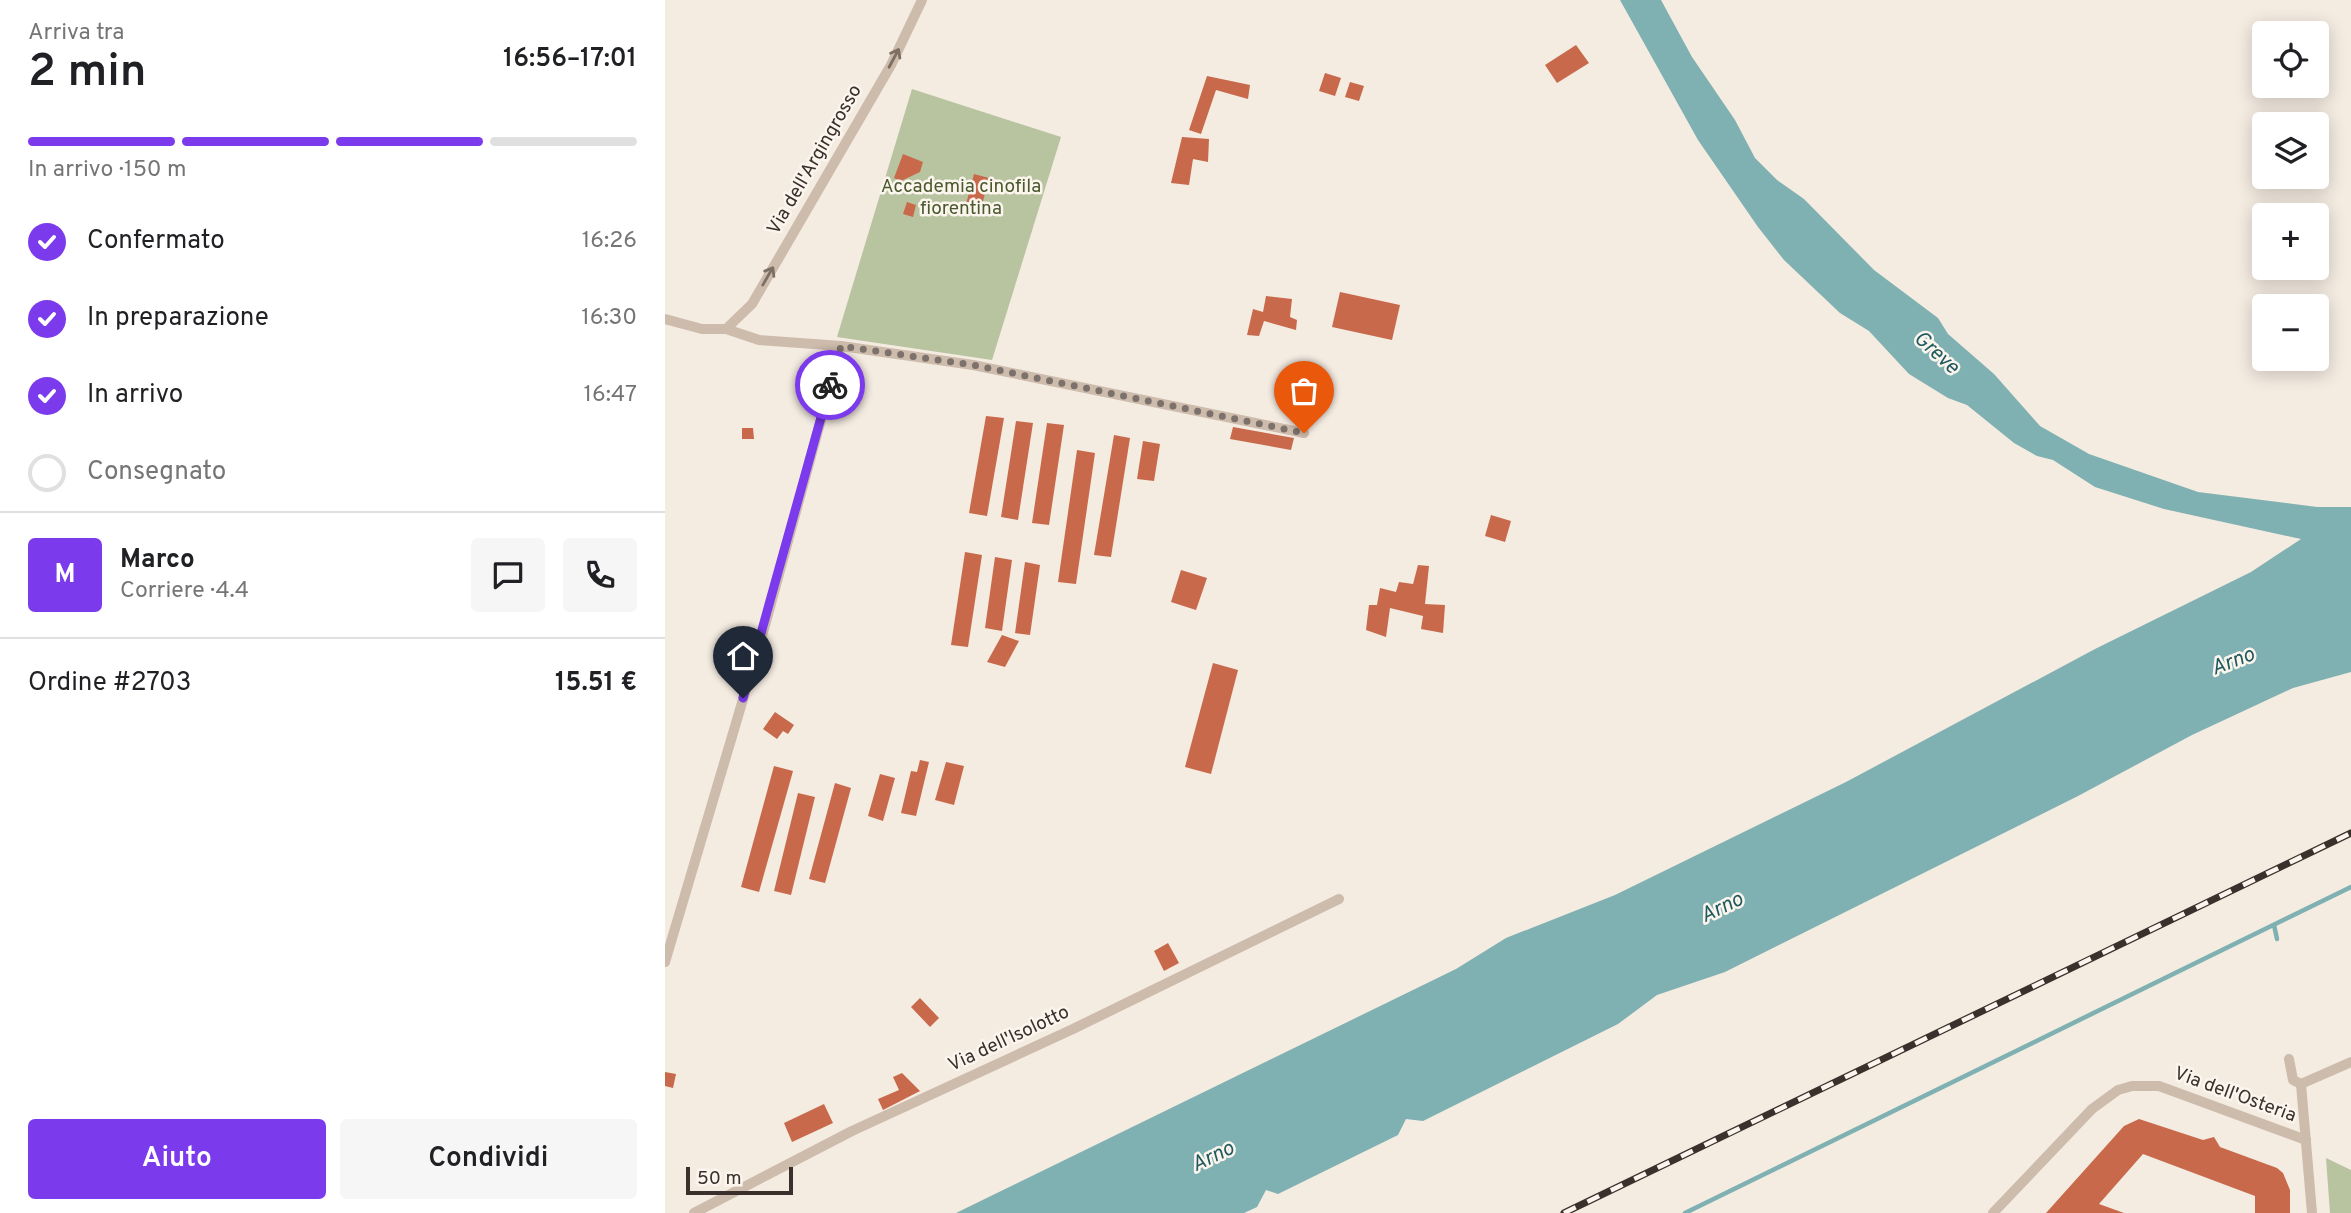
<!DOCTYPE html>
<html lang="it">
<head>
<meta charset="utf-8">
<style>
	:root { --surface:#fff; --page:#f6f6f6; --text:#202124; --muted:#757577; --line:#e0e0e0; --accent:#7c3aed }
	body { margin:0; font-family:Overpass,sans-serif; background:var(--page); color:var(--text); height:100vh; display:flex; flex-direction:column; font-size:26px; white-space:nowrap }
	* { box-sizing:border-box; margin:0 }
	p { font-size:23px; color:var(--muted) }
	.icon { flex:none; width:38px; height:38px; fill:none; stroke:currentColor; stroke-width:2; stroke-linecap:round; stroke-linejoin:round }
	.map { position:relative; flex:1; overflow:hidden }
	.panel { display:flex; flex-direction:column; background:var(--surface); width:665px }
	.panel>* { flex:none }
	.tools { position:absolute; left:1587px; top:21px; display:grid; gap:14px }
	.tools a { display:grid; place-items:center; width:77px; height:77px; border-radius:7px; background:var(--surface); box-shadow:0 4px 18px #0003; font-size:35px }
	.scale { position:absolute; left:21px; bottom:18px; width:107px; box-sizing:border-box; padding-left:7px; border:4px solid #3b302b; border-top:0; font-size:19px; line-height:24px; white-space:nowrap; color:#3b302b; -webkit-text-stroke:5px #fbf5ee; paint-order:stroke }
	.pin { position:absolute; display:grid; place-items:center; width:60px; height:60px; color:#fff; margin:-72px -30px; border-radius:50% 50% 50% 0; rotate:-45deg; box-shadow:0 0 7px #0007 }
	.pin .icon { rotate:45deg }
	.courier { position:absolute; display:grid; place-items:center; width:70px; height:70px; margin:-35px; border:5px solid #7c3aed; border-radius:50%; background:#fff; color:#222; box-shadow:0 2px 9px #0007 }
	.summary em { font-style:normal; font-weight:600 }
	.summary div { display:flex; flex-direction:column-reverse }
	.summary { display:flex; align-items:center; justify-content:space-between; height:119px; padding:0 28px }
	h1 { font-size:46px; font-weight:600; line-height:52px }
	.bar { display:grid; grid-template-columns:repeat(4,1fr); gap:10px 7px; align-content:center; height:84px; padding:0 28px }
	.bar i { height:9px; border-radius:5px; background:var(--line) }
	.bar .selected { background:var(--accent) }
	.bar p { grid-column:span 4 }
	.line { display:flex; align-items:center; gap:18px; padding:0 28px; border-top:2px solid var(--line) }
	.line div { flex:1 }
	.round { display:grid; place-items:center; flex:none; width:74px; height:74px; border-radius:7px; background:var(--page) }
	ol { padding:0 28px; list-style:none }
	li { display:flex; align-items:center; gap:21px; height:77px }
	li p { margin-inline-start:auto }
	li .icon { padding:7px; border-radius:50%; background:var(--accent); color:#fff; stroke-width:4 }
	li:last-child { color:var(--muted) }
	li i { width:38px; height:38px; border:4px solid var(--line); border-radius:50% }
	.cta { display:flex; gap:14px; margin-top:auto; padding:14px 28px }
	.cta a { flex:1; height:80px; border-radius:7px; background:var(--accent); color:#fff; font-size:28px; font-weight:600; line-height:80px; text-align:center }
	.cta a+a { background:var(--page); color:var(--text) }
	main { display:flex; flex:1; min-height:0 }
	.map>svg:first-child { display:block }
	.green { fill:#b8c4a0 }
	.water { fill:#7fb0b2 }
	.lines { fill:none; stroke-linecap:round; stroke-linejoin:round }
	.stream { stroke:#7fb0b2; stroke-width:4.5 }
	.building { fill:#c8694b }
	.street { stroke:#cdbbac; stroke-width:10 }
	.rail-casing { stroke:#3b302b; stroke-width:7 }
	.rail { stroke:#fbf5ee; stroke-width:4.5; stroke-dasharray:13; stroke-linecap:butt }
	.oneway { stroke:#7d6f65 }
	.done { stroke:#7c716b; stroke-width:7; stroke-dasharray:0 12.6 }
	.route { stroke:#7c3aed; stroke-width:9 }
	.labels { text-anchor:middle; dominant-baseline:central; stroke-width:5; stroke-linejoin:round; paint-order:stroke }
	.street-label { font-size:19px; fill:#3b302b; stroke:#fbf5ee }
	.park-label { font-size:19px; fill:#4a5a2e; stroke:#fbf5ee }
	.water-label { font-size:21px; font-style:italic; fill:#1f5a5e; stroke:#fbf5ee }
</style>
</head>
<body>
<main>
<section class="panel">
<div class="summary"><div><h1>2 min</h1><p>Arriva tra</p></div><em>16:56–17:01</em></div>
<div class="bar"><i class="selected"></i><i class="selected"></i><i class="selected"></i><i></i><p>In arrivo · 150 m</p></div>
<ol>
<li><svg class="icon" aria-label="check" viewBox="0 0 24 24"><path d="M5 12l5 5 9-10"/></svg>Confermato<p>16:26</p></li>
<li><svg class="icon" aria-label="check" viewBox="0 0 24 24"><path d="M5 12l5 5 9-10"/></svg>In preparazione<p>16:30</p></li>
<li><svg class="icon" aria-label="check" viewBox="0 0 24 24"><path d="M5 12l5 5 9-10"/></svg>In arrivo<p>16:47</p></li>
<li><i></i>Consegnato</li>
</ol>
<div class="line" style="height:126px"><b class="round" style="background:var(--accent);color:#fff">M</b><div><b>Marco</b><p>Corriere · 4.4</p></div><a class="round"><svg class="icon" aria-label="chat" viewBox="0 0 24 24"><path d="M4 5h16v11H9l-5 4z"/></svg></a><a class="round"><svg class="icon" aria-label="phone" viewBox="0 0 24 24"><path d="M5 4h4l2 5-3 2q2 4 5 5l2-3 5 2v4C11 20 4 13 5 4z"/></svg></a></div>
<div class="line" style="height:91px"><div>Ordine #2703</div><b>15.51 €</b></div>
<div class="cta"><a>Aiuto</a><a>Condividi</a></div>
</section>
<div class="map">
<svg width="1686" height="1213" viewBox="0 0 1686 1213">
	<rect width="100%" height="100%" fill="#f4ebe1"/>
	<g class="green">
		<path d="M 247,89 L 396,137 L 327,360 L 172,337 Z"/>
		<path d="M 1661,1158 L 1686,1170 L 1686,1213 L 1665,1213 Z"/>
	</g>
	<path class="water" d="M 955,0 L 996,0 L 1027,57 L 1070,120 L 1090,158 L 1112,180 L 1139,199 L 1209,270 L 1273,318 L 1283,334 L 1329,374 L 1375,426 L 1424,454 L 1533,492 L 1652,507 L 1686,507 L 1686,672 L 1628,688 L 1527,735 L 1413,796 L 1060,972 L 992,995 L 953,1024 L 758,1121 L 741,1119 L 733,1135 L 613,1194 L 601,1190 L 592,1207 L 579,1213 L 291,1213 L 791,969 L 841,938 L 950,895 L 1181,782 L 1430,649 L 1586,572 L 1636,539 L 1499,509 L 1430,487 L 1388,460 L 1372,456 L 1349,443 L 1302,405 L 1283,398 L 1244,374 L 1204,331 L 1175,313 L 1119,260 L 1093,227 L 1033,140 Z"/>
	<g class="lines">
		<g class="stream">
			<path d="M 1609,925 L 1612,939"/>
			<path d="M 1020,1213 L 1686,887"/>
		</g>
	</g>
	<g class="building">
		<path d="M 911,45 L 924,63 L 892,83 L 880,65 Z"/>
		<path d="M 660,73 L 676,78 L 670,96 L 654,91 Z"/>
		<path d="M 542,76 L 585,85 L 583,99 L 551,90 L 536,134 L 524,130 Z"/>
		<path d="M 685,82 L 699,86 L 694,101 L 680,97 Z"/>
		<path d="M 517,137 L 544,139 L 543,162 L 528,159 L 524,185 L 506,183 Z"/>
		<path d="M 238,154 L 258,162 L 255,172 L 236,181 L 229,178 Z"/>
		<path d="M 309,174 L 324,178 L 316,209 L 301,204 Z"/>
		<path d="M 242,202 L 251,205 L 248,217 L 238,214 Z"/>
		<path d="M 675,292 L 735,305 L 727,340 L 667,327 Z"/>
		<path d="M 601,296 L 627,299 L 625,317 L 632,320 L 631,330 L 599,321 L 594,336 L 582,335 L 588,309 L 598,312 Z"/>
		<path d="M 321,416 L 339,418 L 322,516 L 304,513 Z"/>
		<path d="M 351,421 L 368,423 L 353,520 L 336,517 Z"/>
		<path d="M 382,423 L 399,425 L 384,525 L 367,523 Z"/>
		<path d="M 568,427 L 629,438 L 626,450 L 565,439 Z"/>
		<path d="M 77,428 L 88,428 L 89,439 L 77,439 Z"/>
		<path d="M 449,435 L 465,438 L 446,557 L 429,555 Z"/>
		<path d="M 478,441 L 495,444 L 489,481 L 472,479 Z"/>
		<path d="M 412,450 L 430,453 L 411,584 L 393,582 Z"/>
		<path d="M 826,515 L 846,521 L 840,542 L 820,536 Z"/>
		<path d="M 300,552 L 317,555 L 303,647 L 286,645 Z"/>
		<path d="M 330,557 L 347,560 L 337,631 L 320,628 Z"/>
		<path d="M 360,562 L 375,565 L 365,635 L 350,633 Z"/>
		<path d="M 753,565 L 764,566 L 760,604 L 780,605 L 778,633 L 756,629 L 758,616 L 725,608 L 721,637 L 701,630 L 704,605 L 712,605 L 715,588 L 731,592 L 734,582 L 748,584 Z"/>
		<path d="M 516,570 L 542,578 L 531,610 L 506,602 Z"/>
		<path d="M 337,635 L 354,641 L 340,667 L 322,662 Z"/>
		<path d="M 548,663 L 573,670 L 546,774 L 520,767 Z"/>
		<path d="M 110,712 L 129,725 L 123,734 L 118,731 L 112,739 L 98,729 Z"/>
		<path d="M 255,760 L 264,762 L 251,816 L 236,813 L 246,771 L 252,772 Z"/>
		<path d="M 281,762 L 299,766 L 289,805 L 270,800 Z"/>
		<path d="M 109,766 L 128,771 L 94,892 L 76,887 Z"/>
		<path d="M 215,774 L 230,778 L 218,821 L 203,816 Z"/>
		<path d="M 170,783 L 186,788 L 160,883 L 144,879 Z"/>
		<path d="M 133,793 L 150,797 L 126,895 L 109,891 Z"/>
		<path d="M 503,943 L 514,963 L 499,971 L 489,951 Z"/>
		<path d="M 255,998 L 274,1018 L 265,1027 L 246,1007 Z"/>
		<path d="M 0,1072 L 11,1074 L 8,1088 L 0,1086 Z"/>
		<path d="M 237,1073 L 255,1091 L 218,1110 L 213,1099 L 234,1090 L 228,1077 Z"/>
		<path d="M 159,1104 L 168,1123 L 127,1142 L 119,1123 Z"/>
		<path d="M 1474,1119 L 1538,1140 L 1549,1137 L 1555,1147 L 1612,1168 L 1618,1173 L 1625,1190 L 1625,1213 L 1590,1213 L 1590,1196 L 1478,1154 L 1434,1204 L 1459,1213 L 1381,1213 L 1459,1126 Z"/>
	</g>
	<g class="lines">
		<g class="street">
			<path d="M 0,319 L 37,329 L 61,329 L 94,340 L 176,346 L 308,365 L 639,433"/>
			<path d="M 61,329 L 87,304 L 226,65 L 257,0"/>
			<path d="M 0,962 L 101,622 L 176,346"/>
			<path d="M 1624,1059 L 1628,1080 L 1636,1084"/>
			<path d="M 1636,1084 L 1647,1213"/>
			<path d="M 1636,1084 L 1686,1062"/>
			<path d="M 29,1213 L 187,1131 L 408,1029 L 674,899"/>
			<path d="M 1328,1213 L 1427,1109 L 1453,1090 L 1467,1086 L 1494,1086 L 1641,1140"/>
		</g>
		<defs>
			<path id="rail" d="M 899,1213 L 1686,833"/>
		</defs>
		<use href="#rail" class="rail-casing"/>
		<use href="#rail" class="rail"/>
	</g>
	<defs><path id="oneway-shaft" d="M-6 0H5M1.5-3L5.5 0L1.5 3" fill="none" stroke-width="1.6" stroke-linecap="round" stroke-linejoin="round" transform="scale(1.75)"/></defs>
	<g class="oneway">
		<use href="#oneway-shaft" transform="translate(229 58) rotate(-62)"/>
		<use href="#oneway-shaft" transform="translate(103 276) rotate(-60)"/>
	</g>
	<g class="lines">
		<path class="done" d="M 165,385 L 176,346 L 308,365 L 639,433"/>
		<path class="route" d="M 78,698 L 165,385"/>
	</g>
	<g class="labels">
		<g class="street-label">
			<text transform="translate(150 160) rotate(-60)">Via dell'Argingrosso</text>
			<text transform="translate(344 1039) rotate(-25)">Via dell'Isolotto</text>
			<text transform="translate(1570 1095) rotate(20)">Via dell'Osteria</text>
		</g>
		<g class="park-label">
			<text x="296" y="187">Accademia cinofila<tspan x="296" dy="22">fiorentina</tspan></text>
		</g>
		<g class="water-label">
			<text transform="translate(1271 353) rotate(42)">Greve</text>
			<text transform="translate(1568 662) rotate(-21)">Arno</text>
			<text transform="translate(1057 908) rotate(-26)">Arno</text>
			<text transform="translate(548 1157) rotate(-26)">Arno</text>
		</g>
	</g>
</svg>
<div class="tools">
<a><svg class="icon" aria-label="locate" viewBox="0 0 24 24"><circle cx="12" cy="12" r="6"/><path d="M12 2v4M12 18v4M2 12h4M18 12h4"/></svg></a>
<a><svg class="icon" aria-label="layers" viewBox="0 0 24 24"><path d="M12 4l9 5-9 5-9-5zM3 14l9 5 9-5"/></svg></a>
<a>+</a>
<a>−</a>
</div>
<div class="scale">50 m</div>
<div class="pin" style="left:639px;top:433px;background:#ea580c"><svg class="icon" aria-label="bag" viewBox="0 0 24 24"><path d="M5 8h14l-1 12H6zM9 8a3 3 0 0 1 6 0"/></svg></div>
<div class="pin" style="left:78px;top:698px;background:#1f2937"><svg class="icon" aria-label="home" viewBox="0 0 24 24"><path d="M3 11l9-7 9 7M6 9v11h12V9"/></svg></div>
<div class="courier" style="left:165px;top:385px"><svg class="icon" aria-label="bike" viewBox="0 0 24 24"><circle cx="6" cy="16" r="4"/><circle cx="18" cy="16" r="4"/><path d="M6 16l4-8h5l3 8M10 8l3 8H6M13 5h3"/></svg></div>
</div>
</main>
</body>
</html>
